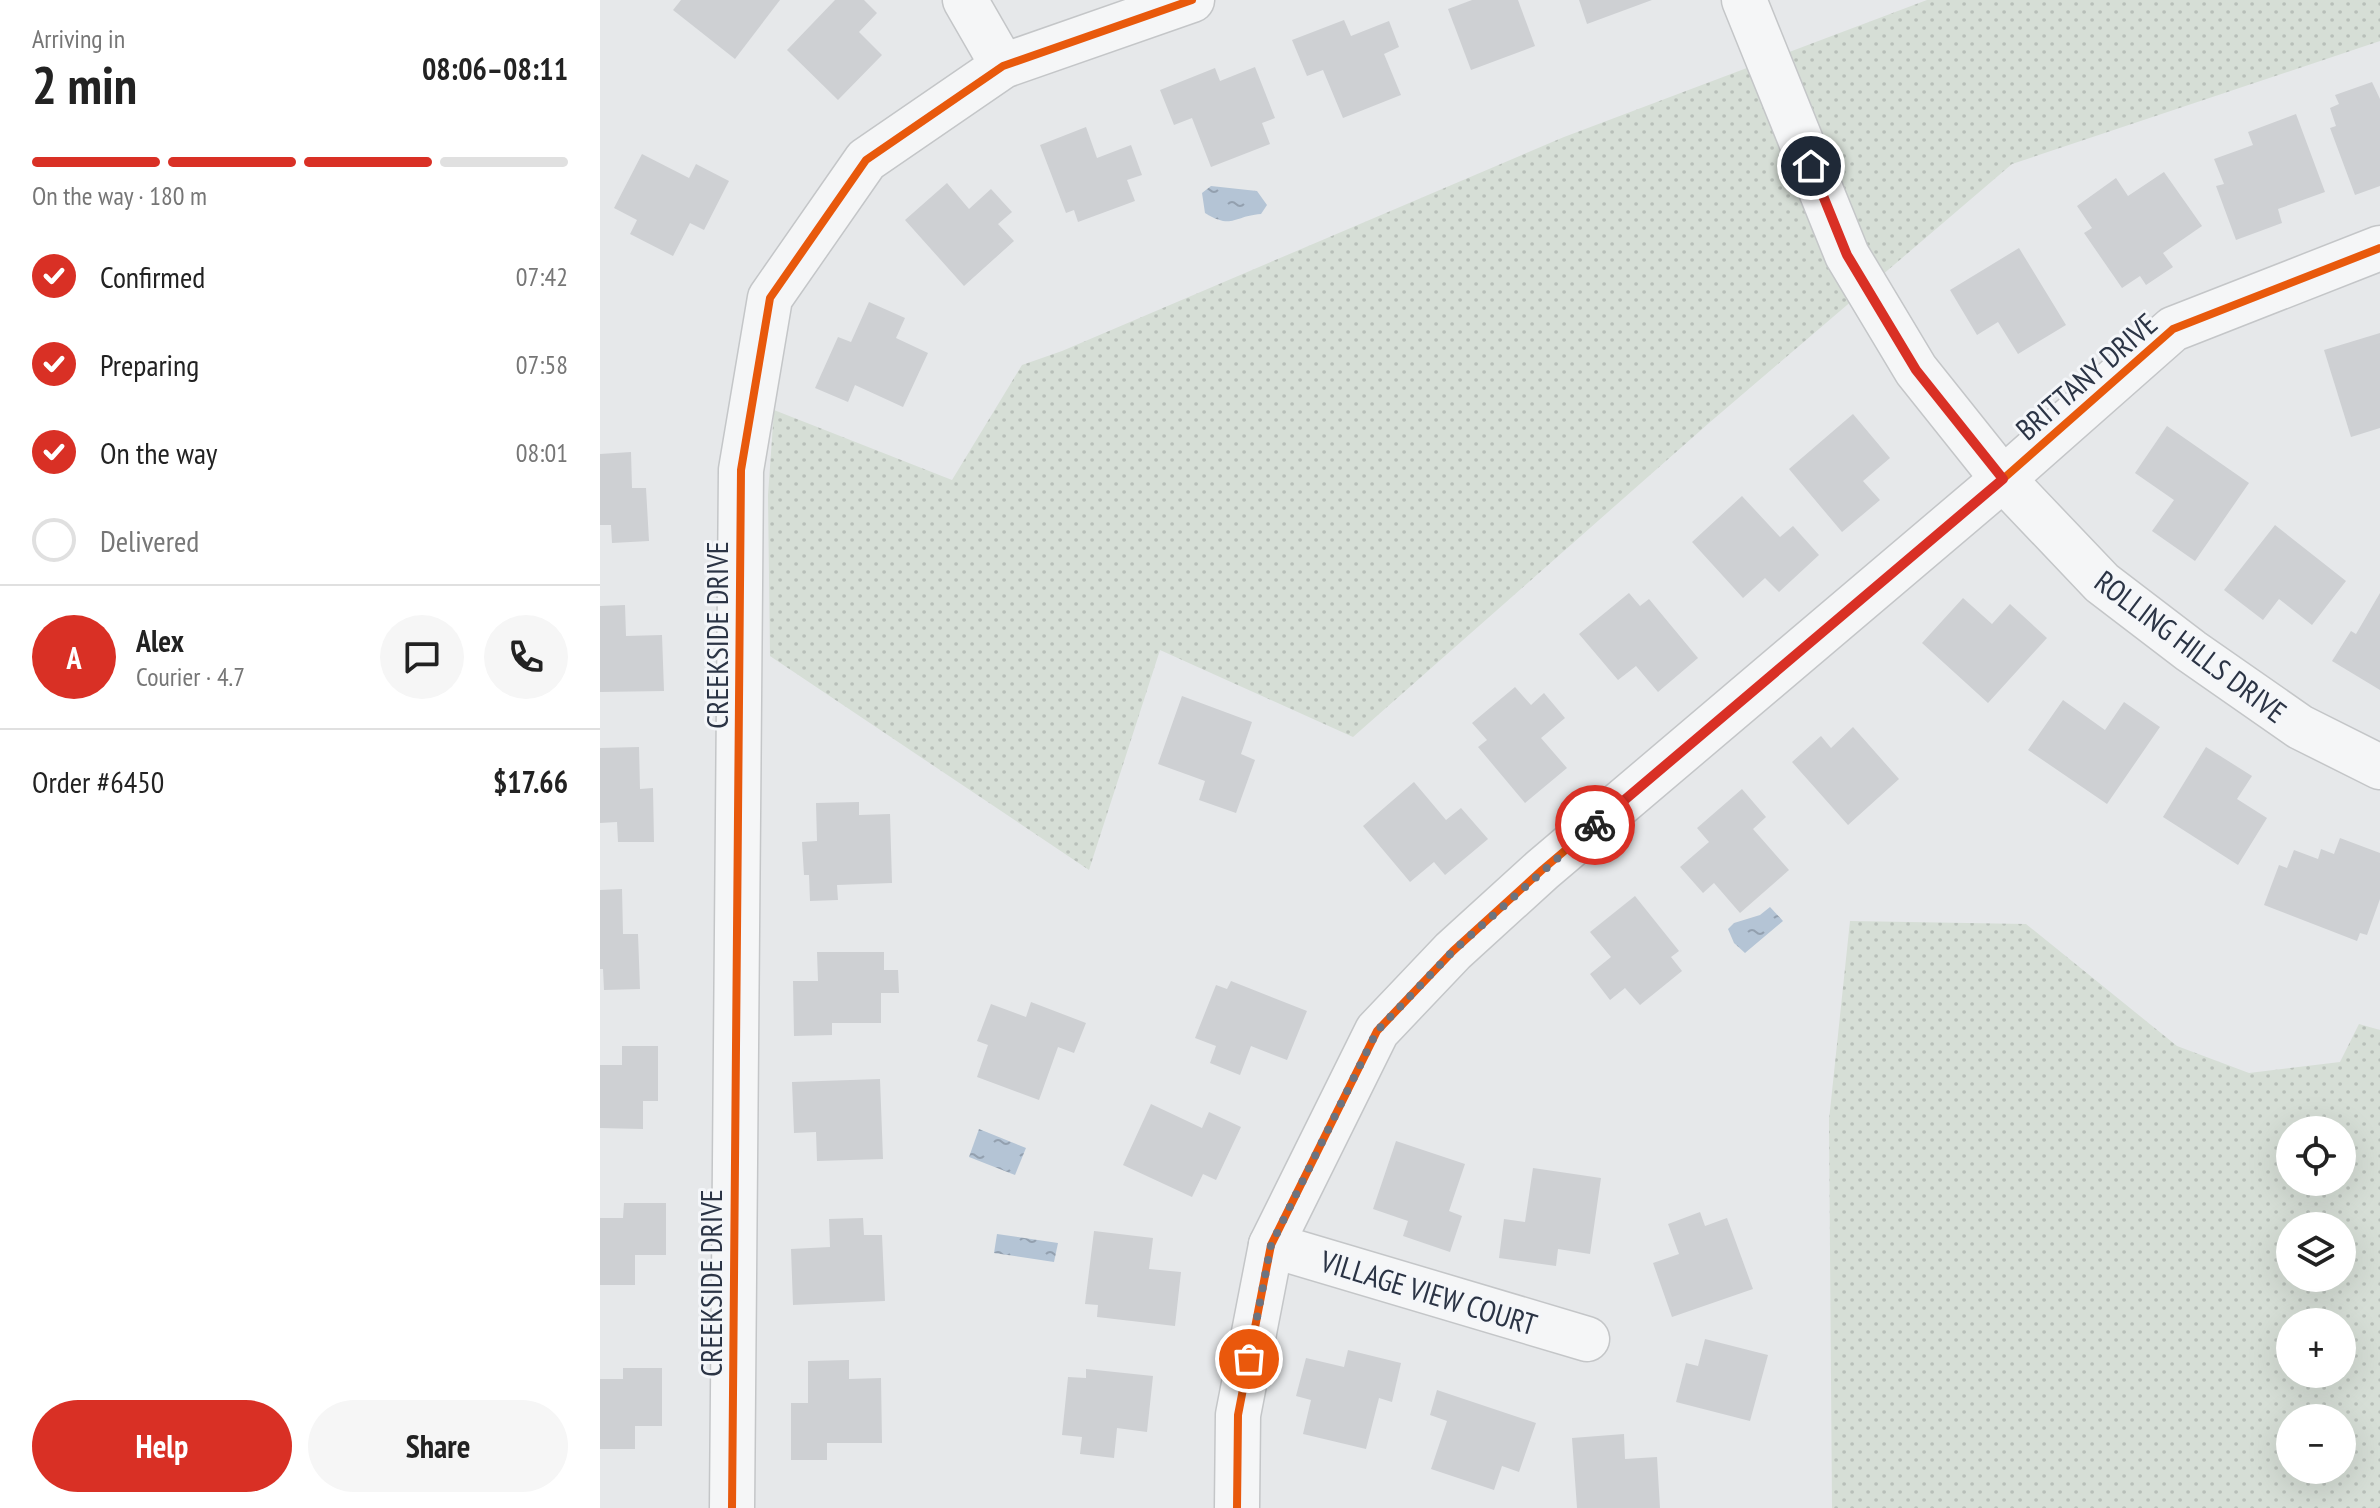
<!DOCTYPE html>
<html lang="en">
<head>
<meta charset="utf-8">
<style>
	:root { --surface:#fff; --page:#f6f6f6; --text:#222; --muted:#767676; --line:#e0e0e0; --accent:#d93025 }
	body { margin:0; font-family:"PT Sans Narrow",sans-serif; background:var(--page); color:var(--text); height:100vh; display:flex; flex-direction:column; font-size:30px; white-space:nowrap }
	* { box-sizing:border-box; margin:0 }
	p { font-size:26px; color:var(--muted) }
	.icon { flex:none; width:44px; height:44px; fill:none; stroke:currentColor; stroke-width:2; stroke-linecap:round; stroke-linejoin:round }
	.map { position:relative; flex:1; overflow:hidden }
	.sheet { display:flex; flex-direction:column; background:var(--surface); width:600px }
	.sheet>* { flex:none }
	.fabs { position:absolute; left:1676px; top:1116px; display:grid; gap:16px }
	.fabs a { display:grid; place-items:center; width:80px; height:80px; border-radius:50%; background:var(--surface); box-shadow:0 8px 32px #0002; font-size:40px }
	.pin { position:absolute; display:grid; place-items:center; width:68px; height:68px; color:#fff; margin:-34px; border:4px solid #fff; border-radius:50%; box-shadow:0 2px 8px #0007 }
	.courier { position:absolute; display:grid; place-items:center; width:80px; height:80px; margin:-40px; border:6px solid #d93025; border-radius:50%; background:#fff; color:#222; box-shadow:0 2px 10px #0007 }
	.head em { font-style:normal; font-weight:600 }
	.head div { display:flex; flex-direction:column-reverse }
	.head { display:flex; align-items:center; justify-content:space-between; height:136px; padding:0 32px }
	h1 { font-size:52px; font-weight:600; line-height:60px }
	.bar { display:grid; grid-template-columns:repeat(4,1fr); gap:12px 8px; align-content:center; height:96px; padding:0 32px }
	.bar i { height:10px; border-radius:6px; background:var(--line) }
	.bar .on { background:var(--accent) }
	.bar p { grid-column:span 4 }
	.line { display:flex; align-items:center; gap:20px; padding:0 32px; border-top:2px solid var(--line) }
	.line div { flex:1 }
	.round { display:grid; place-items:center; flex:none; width:84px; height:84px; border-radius:42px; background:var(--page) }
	ol { padding:0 32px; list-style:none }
	li { display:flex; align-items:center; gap:24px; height:88px }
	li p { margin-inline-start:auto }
	li .icon { padding:8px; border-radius:50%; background:var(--accent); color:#fff; stroke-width:4 }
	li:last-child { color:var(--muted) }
	li i { width:44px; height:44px; border:4px solid var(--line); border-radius:50% }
	.button { display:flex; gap:16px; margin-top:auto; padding:16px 32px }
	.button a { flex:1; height:92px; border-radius:48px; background:var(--accent); color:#fff; font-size:32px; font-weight:600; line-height:92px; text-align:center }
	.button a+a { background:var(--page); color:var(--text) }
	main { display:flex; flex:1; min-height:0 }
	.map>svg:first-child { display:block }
	.green { fill:url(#green-dots); fill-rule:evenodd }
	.water { fill:url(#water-ripples) }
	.building { fill:#ced0d3 }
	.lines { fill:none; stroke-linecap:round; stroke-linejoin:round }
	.minor-casing { stroke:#c4c6c8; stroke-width:47 }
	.minor { stroke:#f5f6f7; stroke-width:44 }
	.cycleway-casing { stroke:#f4f6f9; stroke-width:13 }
	.cycleway { stroke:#e8590c; stroke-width:8 }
	.done { stroke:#6c737f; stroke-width:8; stroke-dasharray:0 14.4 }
	.route { stroke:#d93025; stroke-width:10 }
	.labels { text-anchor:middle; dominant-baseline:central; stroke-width:6; stroke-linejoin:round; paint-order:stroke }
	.street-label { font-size:30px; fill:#2b3445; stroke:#f4f6f9 }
</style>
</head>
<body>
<main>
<section class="sheet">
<div class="head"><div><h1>2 min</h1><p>Arriving in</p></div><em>08:06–08:11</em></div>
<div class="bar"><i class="on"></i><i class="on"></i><i class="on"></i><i></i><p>On the way · 180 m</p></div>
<ol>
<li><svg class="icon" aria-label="check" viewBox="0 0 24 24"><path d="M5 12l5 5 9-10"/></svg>Confirmed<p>07:42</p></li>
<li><svg class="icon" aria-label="check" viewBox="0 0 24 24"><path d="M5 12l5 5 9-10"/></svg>Preparing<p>07:58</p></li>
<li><svg class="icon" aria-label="check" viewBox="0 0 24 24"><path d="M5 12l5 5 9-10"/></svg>On the way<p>08:01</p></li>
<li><i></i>Delivered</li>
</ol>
<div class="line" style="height:144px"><b class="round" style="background:var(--accent);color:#fff">A</b><div><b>Alex</b><p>Courier · 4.7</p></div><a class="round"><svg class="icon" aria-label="chat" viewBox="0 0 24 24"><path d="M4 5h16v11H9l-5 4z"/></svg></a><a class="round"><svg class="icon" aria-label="phone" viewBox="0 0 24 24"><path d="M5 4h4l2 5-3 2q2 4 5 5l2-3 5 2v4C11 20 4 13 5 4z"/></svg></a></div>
<div class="line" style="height:104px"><div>Order #6450</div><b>$17.66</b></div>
<div class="button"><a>Help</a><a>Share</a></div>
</section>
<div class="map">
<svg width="1780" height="1508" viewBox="0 0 1780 1508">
	<defs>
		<pattern id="green-dots" width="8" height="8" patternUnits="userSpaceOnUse" patternTransform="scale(2)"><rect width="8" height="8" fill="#d6ded6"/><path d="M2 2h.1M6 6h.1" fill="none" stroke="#b8bfb9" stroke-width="1.8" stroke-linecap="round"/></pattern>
		<pattern id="water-ripples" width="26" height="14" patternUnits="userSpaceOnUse" patternTransform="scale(2)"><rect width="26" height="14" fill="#b4c4d5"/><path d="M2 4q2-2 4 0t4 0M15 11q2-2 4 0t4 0" fill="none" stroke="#93a0af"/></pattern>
	</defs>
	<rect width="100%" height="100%" fill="#e6e8ea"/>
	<g class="green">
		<path d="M 1327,0 L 1780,0 L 1780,41 L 1412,164 L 1109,423 L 753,737 L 560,650 L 489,870 L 170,656 L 168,495 L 174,410 L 352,480 L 422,365 L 462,351 L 964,137 Z"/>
		<path d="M 1250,921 L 1426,924 L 1577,1046 L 1649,1073 L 1740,1062 L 1759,1024 L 1780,1030 L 1780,1508 L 1232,1508 L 1229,1120 ZM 1690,1130 L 1742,1130 L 1742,1182 L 1690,1182 ZM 1690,1226 L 1742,1226 L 1742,1278 L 1690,1278 ZM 1690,1322 L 1742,1322 L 1742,1374 L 1690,1374 ZM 1690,1418 L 1742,1418 L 1742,1470 L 1690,1470 Z"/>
	</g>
	<g class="water">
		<path d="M 611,186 L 657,191 L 667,205 L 661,214 C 633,216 633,230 605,213 L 602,193 Z"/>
		<path d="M 1170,907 L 1183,921 L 1145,953 L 1134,943 L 1128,929 L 1134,923 L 1160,915 Z"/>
		<path d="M 379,1129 L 426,1148 L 415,1175 L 369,1157 Z"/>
		<path d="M 397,1234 L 458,1243 L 454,1262 L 394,1253 Z"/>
	</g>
	<g class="building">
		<path d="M 81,0 L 180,0 L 135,59 L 73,10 Z"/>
		<path d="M 235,0 L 264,0 L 277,13 L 259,32 L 282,55 L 238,100 L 187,50 Z"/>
		<path d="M 872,0 L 918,0 L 935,46 L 871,70 L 848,9 Z"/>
		<path d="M 979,0 L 1052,0 L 987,24 Z"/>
		<path d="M 744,20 L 751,36 L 789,21 L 799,47 L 784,54 L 801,95 L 743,118 L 723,70 L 707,76 L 692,40 Z"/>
		<path d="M 655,67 L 675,118 L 662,123 L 670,144 L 611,167 L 592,118 L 574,125 L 560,90 L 615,68 L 620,81 Z"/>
		<path d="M 1772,82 L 1780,99 L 1780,186 L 1755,195 L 1730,128 L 1736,126 L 1730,108 L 1739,104 L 1735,95 Z"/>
		<path d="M 1696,114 L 1725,192 L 1678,209 L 1682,223 L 1636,240 L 1616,186 L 1624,184 L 1614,159 L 1653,145 L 1648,132 Z"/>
		<path d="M 486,127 L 497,158 L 531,145 L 542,175 L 527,180 L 535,201 L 478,222 L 474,210 L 466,213 L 440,145 Z"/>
		<path d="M 42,154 L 89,178 L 96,164 L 129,181 L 104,230 L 90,223 L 73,256 L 30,234 L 37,220 L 14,208 Z"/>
		<path d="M 1564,172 L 1602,226 L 1563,253 L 1573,267 L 1546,285 L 1540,276 L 1522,288 L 1484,233 L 1492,228 L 1477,206 L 1516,178 L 1528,196 Z"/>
		<path d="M 347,183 L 369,209 L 391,189 L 412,212 L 398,224 L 414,241 L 364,286 L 305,220 Z"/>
		<path d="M 1419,248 L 1466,325 L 1418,354 L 1398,322 L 1377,335 L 1350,290 Z"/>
		<path d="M 269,302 L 305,318 L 296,338 L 328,353 L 303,407 L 255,385 L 248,402 L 215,388 L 238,337 L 251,342 Z"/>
		<path d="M 1780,333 L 1780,428 L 1751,437 L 1724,350 Z"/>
		<path d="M 1253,414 L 1290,458 L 1263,481 L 1280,500 L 1242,532 L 1189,469 Z"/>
		<path d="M 1567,426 L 1649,483 L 1595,561 L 1552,531 L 1574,500 L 1535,473 Z"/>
		<path d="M 31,452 L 32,488 L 46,488 L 49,541 L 12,543 L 11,525 L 0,525 L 0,454 Z"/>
		<path d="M 1142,496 L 1180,537 L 1193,526 L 1219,555 L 1179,592 L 1165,578 L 1143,598 L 1092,542 Z"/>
		<path d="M 1675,525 L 1746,581 L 1712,625 L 1679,599 L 1663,620 L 1624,590 Z"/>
		<path d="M 1029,593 L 1040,606 L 1049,599 L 1098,658 L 1058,692 L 1036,666 L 1018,680 L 979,634 Z"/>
		<path d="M 1780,593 L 1780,690 L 1732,661 L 1751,631 L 1756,634 Z"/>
		<path d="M 1363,598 L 1392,624 L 1410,604 L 1447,638 L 1388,703 L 1322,643 Z"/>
		<path d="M 25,605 L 26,636 L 62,635 L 64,691 L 0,692 L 0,606 Z"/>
		<path d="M 915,687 L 931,705 L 944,693 L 965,718 L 941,738 L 967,768 L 925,803 L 878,747 L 887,740 L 872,723 Z"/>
		<path d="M 582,696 L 652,722 L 641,754 L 655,760 L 636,813 L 599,800 L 605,781 L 558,764 Z"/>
		<path d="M 1463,700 L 1505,730 L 1524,702 L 1560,727 L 1507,804 L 1428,750 Z"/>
		<path d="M 1253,727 L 1299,779 L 1248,825 L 1192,762 L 1221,736 L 1231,748 Z"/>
		<path d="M 39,747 L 40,789 L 53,788 L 54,842 L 18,842 L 17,822 L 0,823 L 0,748 Z"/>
		<path d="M 1606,747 L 1652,776 L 1637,799 L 1667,818 L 1638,865 L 1563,817 Z"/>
		<path d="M 814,782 L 846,820 L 861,808 L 888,839 L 845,875 L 834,862 L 810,882 L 763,826 Z"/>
		<path d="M 1142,789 L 1166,817 L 1153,829 L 1189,870 L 1140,913 L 1114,883 L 1103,893 L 1080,867 L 1109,842 L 1097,828 Z"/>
		<path d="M 259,802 L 259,815 L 290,814 L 292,883 L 237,885 L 238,900 L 210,901 L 209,875 L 204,875 L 202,842 L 217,841 L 216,803 Z"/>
		<path d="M 1740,838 L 1780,853 L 1780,899 L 1767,935 L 1760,933 L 1757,941 L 1664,905 L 1679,865 L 1687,868 L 1694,850 L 1718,859 L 1721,849 L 1734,854 Z"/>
		<path d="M 22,889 L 23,934 L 38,934 L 40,989 L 4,990 L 3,969 L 0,969 L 0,890 Z"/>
		<path d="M 1035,896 L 1079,951 L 1071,957 L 1082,971 L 1040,1005 L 1025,988 L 1010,1000 L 990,974 L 1011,957 L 990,932 Z"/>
		<path d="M 217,952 L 284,952 L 284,970 L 298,970 L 299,993 L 281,993 L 281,1023 L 232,1023 L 232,1035 L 194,1036 L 193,981 L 218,981 Z"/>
		<path d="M 631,981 L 707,1011 L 687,1060 L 651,1046 L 640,1075 L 610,1063 L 616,1046 L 595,1038 L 616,985 L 627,989 Z"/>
		<path d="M 431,1002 L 486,1023 L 474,1053 L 458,1047 L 439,1100 L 377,1077 L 388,1045 L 377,1041 L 391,1004 L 426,1017 Z"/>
		<path d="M 22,1046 L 58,1046 L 58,1101 L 43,1101 L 43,1129 L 0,1128 L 0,1065 L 22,1065 Z"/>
		<path d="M 280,1079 L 283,1159 L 217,1161 L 216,1132 L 194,1133 L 192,1082 Z"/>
		<path d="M 551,1104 L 602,1128 L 609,1112 L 641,1127 L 616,1180 L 603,1174 L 592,1197 L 523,1165 Z"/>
		<path d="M 796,1141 L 865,1164 L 849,1211 L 862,1216 L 850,1252 L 803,1236 L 808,1221 L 773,1209 Z"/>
		<path d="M 933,1168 L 1001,1178 L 990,1254 L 958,1249 L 956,1266 L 899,1258 L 904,1219 L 925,1222 Z"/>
		<path d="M 24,1203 L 66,1203 L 66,1255 L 35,1255 L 35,1285 L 0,1285 L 0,1218 L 23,1218 Z"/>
		<path d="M 1100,1212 L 1105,1226 L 1127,1218 L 1153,1289 L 1072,1317 L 1053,1263 L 1079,1254 L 1068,1224 Z"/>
		<path d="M 263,1218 L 264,1235 L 282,1235 L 285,1301 L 193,1305 L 191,1249 L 230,1247 L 229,1219 Z"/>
		<path d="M 494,1231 L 553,1238 L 549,1269 L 581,1272 L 575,1326 L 497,1317 L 498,1305 L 485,1304 Z"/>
		<path d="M 1105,1339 L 1168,1355 L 1150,1421 L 1076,1402 L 1086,1363 L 1098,1366 Z"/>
		<path d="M 748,1350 L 801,1363 L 792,1402 L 779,1398 L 766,1449 L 703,1434 L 711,1400 L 696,1396 L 706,1358 L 744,1367 Z"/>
		<path d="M 249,1360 L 249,1379 L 281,1378 L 282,1443 L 227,1443 L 227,1460 L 191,1460 L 191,1403 L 208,1403 L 208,1361 Z"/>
		<path d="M 23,1368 L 62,1368 L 62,1426 L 35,1426 L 35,1449 L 0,1449 L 0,1379 L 23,1379 Z"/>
		<path d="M 486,1369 L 553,1376 L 547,1432 L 517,1428 L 514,1458 L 480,1454 L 482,1437 L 462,1435 L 468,1377 L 486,1378 Z"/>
		<path d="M 837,1390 L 936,1423 L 919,1472 L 902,1466 L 894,1490 L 831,1469 L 847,1421 L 830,1415 Z"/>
		<path d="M 1024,1434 L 1025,1459 L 1057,1457 L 1060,1508 L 977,1508 L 972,1438 Z"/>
	</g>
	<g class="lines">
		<defs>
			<g id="minor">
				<path d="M 365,0 L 403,66"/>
				<path d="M 1144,0 L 1247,255 L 1316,370 L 1403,479 L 1502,583 L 1591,651 L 1700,727 L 1780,767"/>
				<path d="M 671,1245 L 987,1339"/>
				<path d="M 132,1508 L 141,470 L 170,298 L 266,160 L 403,66 L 592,0"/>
				<path d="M 637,1508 L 638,1415 L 671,1245 L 777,1031 L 853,951 L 942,870 L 1403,479 L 1573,329 L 1780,248"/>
			</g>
		</defs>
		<use href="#minor" class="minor-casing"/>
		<use href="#minor" class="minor"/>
		<defs>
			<g id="cycleway">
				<path d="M 132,1508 L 141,470 L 170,298 L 266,160 L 403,66 L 592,0"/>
				<path d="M 637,1508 L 638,1415 L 671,1245 L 777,1031 L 853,951 L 942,870 L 1403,479 L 1573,329 L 1780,248"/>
			</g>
		</defs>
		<use href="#cycleway" class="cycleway-casing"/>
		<use href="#cycleway" class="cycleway"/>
	</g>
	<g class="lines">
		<path class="done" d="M 649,1359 L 671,1245 L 777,1031 L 853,951 L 995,825"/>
		<path class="route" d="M 995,825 L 1403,479 L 1316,370 L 1247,255 L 1211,166"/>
	</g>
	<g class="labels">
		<g class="street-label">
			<text transform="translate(1486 376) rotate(-41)">BRITTANY DRIVE</text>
			<text transform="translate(116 635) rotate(-90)">CREEKSIDE DRIVE</text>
			<text transform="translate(1591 646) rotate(37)">ROLLING HILLS DRIVE</text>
			<text transform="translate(110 1283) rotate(-90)">CREEKSIDE DRIVE</text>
			<text transform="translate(829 1292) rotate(17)">VILLAGE VIEW COURT</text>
		</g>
	</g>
</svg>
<div class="fabs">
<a><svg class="icon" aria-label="locate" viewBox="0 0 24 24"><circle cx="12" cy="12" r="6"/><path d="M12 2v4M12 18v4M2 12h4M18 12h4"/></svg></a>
<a><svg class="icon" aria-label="layers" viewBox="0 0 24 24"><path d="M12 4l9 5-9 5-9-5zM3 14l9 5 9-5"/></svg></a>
<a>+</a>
<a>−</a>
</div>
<div class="pin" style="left:649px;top:1359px;background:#ea580c"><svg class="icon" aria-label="bag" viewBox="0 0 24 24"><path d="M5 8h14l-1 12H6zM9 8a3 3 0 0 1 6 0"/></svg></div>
<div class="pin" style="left:1211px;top:166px;background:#1f2937"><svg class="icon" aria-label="home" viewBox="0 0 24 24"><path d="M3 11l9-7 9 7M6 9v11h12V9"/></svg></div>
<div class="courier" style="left:995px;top:825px"><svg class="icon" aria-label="bike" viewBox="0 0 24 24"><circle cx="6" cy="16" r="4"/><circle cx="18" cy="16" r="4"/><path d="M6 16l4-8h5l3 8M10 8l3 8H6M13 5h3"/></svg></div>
</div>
</main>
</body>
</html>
